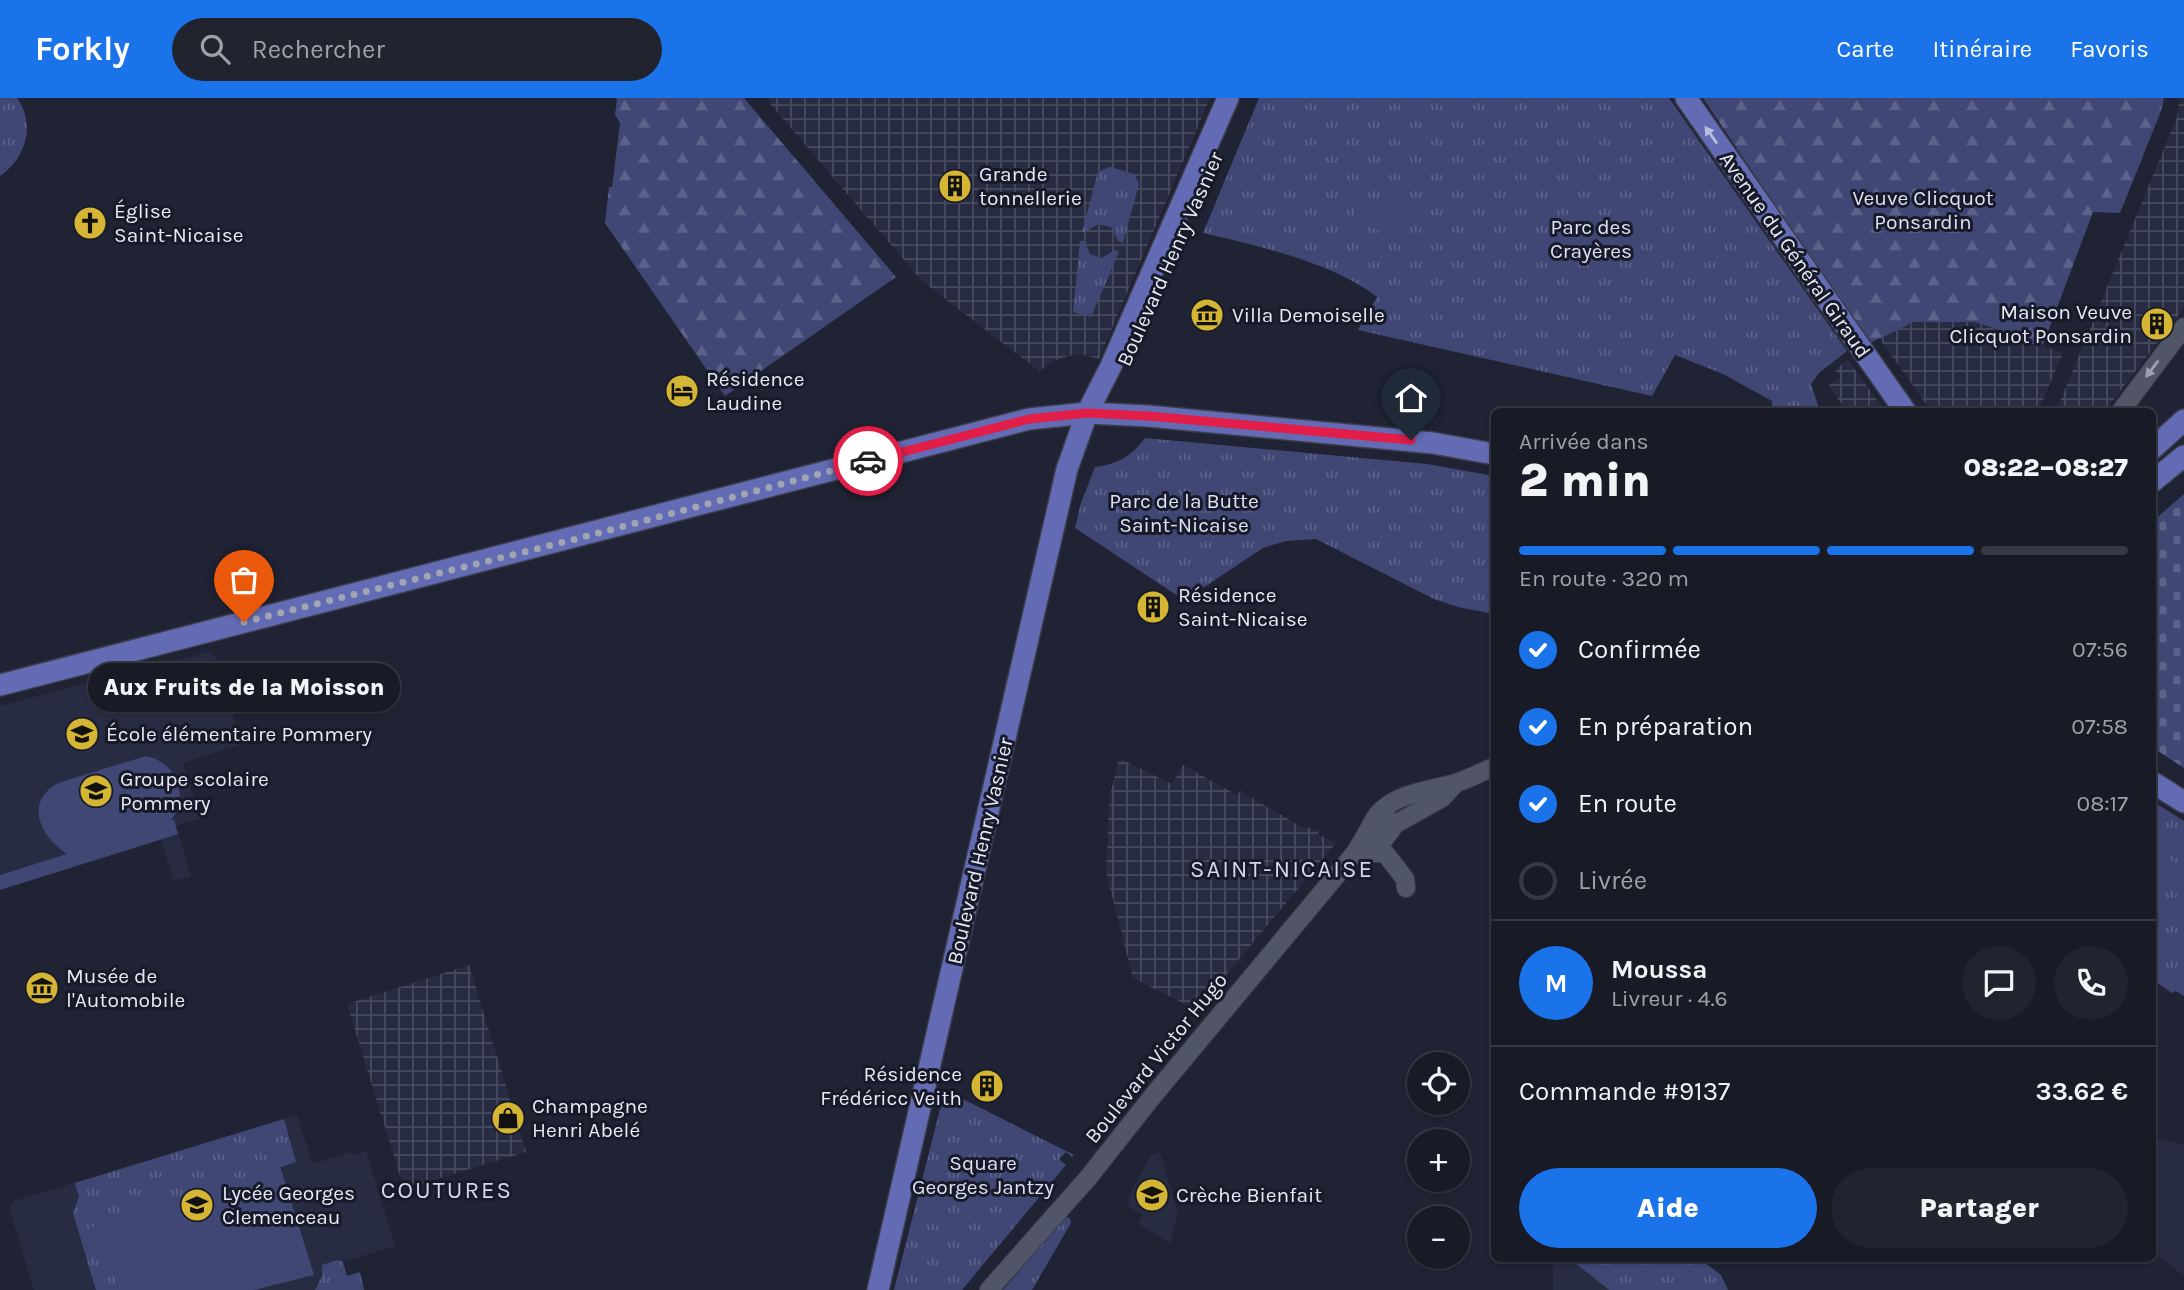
<!DOCTYPE html>
<html lang="fr">
<head>
<meta charset="utf-8">
<style>
	:root { --surface:#181a26; --page:#21232e; --text:#f1f3f6; --muted:#9fa1a7; --line:#363843; --accent:#1a73e8 }
	body { margin:0; font-family:Karla,sans-serif; background:var(--page); color:var(--text); height:100vh; display:flex; flex-direction:column; font-size:26px; white-space:nowrap }
	* { box-sizing:border-box; margin:0 }
	p { font-size:23px; color:var(--muted) }
	.icon { flex:none; width:38px; height:38px; fill:none; stroke:currentColor; stroke-width:2; stroke-linecap:round; stroke-linejoin:round }
	.map { position:relative; flex:1; overflow:hidden }
	.details { position:absolute; left:1491px; top:310px; width:665px; height:854px; display:flex; flex-direction:column; background:var(--surface); border-radius:10px; box-shadow:0 2px 5px #0004,0 0 0 2px var(--line) }
	.details>* { flex:none }
	.controls { position:absolute; left:1407px; top:954px; display:grid; gap:14px }
	.controls a { display:grid; place-items:center; width:63px; height:63px; border-radius:50%; background:var(--surface); box-shadow:0 2px 5px #0004,0 0 0 2px var(--line); font-size:35px }
	.pin { position:absolute; display:grid; place-items:center; width:60px; height:60px; color:#fff; margin:-72px -30px; border-radius:50% 50% 50% 0; rotate:-45deg; box-shadow:0 0 7px #0007 }
	.pin .icon { rotate:45deg }
	.courier { position:absolute; display:grid; place-items:center; width:70px; height:70px; margin:-35px; border:5px solid #e11d48; border-radius:50%; background:#fff; color:#222; box-shadow:0 2px 9px #0007 }
	.bubble { position:absolute; height:49px; border-radius:24px; background:var(--surface); box-shadow:0 2px 5px #0004,0 0 0 2px var(--line); font-size:23px; font-weight:800; line-height:49px; text-align:center }
	.overview em { font-style:normal; font-weight:800 }
	.overview div { display:flex; flex-direction:column-reverse }
	.overview { display:flex; align-items:center; justify-content:space-between; height:119px; padding:0 28px }
	h1 { font-size:46px; font-weight:800; line-height:52px }
	.bar { display:grid; grid-template-columns:repeat(4,1fr); gap:10px 7px; align-content:center; height:84px; padding:0 28px }
	.bar i { height:9px; border-radius:5px; background:var(--line) }
	.bar .selected { background:var(--accent) }
	.bar p { grid-column:span 4 }
	.line { display:flex; align-items:center; gap:18px; padding:0 28px; border-top:2px solid var(--line) }
	.line div { flex:1 }
	.round { display:grid; place-items:center; flex:none; width:74px; height:74px; border-radius:37px; background:var(--page) }
	ol { padding:0 28px; list-style:none }
	li { display:flex; align-items:center; gap:21px; height:77px }
	li p { margin-inline-start:auto }
	li .icon { padding:7px; border-radius:50%; background:var(--accent); color:#fff; stroke-width:4 }
	li:last-child { color:var(--muted) }
	li i { width:38px; height:38px; border:4px solid var(--line); border-radius:50% }
	.primary-button { display:flex; gap:14px; margin-top:auto; padding:14px 28px }
	.primary-button a { flex:1; height:80px; border-radius:42px; background:var(--accent); color:#fff; font-size:28px; font-weight:800; line-height:80px; text-align:center }
	.primary-button a+a { background:var(--page); color:var(--text) }
	header { display:flex; align-items:center; gap:42px; box-sizing:border-box; height:98px; padding:0 35px; background:var(--accent); color:#fff }
	header strong { font-size:33px }
	nav { display:flex; gap:38px; margin-inline-start:auto; font-size:24px }
	.search { width:490px; height:63px; background:var(--page); display:flex; align-items:center; gap:18px; box-sizing:border-box; padding:0 24px; border-radius:38px; color:var(--muted); font-size:26px }
	.map>svg:first-child { display:block }
	.built { fill:#282c42 }
	.industrial { fill:url(#industrial-grid) }
	.grass { fill:url(#grass-tufts) }
	.forest { fill:url(#forest-firs) }
	.cemetery { fill:url(#cemetery-stones) }
	.garden { fill:#404775 }
	.lines { fill:none; stroke-linecap:round; stroke-linejoin:round }
	.minor-casing { stroke:#3b3d4a; stroke-width:20 }
	.major-casing { stroke:#3b3d4a; stroke-width:24 }
	.minor { stroke:#515568; stroke-width:18 }
	.major { stroke:#626bb3; stroke-width:21 }
	.oneway { fill:#b8bede }
	.oneway2 { fill:#9ca0ae }
	.done { stroke:#a1a4b1; stroke-width:7; stroke-dasharray:0 12.6 }
	.route { stroke:#e11d48; stroke-width:9 }
	.labels { text-anchor:middle; dominant-baseline:central; stroke-width:6; stroke-linejoin:round; paint-order:stroke }
	.poi-label { font-size:21px; fill:#e7eaf5; stroke:#171a29; text-anchor:start }
	.park-label { font-size:21px; fill:#dde1f3; stroke:#171a29 }
	.street-label { font-size:21px; fill:#e7eaf5; stroke:#171a29 }
	.quarter-label { font-size:24px; letter-spacing:2px; fill:#d2d7ed; stroke:#171a29 }
</style>
</head>
<body>
<header>
<strong>Forkly</strong>
<div class="search"><svg class="icon" aria-label="search" viewBox="0 0 24 24"><circle cx="10" cy="10" r="6"/><path d="M15 15l6 6"/></svg>Rechercher</div>
<nav><a>Carte</a><a>Itinéraire</a><a>Favoris</a></nav>
</header>
<div class="map">
<svg width="2184" height="1192" viewBox="0 0 2184 1192">
	<defs>
		<pattern id="industrial-grid" width="8" height="8" patternUnits="userSpaceOnUse" patternTransform="scale(1.75)"><rect width="8" height="8" fill="#282c42"/><path d="M0 4h8M4 0v8" fill="none" stroke="#474b5e"/></pattern>
		<pattern id="grass-tufts" width="24" height="20" patternUnits="userSpaceOnUse" patternTransform="scale(1.75)"><rect width="24" height="20" fill="#404775"/><path d="M3 7l-1-3M5 7V3M7 7l1-3M15 17l-1-3M17 17v-4M19 17l1-3" fill="none" stroke="#5c6289"/></pattern>
		<pattern id="forest-firs" width="22" height="20" patternUnits="userSpaceOnUse" patternTransform="scale(1.75)"><rect width="22" height="20" fill="#404775"/><path d="M5 1l3.5 6h-7zM16 11l3.5 6h-7z" fill="#5c6289"/></pattern>
		<pattern id="cemetery-stones" width="16" height="16" patternUnits="userSpaceOnUse" patternTransform="scale(1.75)"><rect width="16" height="16" fill="#404775"/><path d="M2 7V4a2 2 0 0 1 4 0v3zM10 15v-3a2 2 0 0 1 4 0v3z" fill="#5c6289"/></pattern>
	</defs>
	<rect width="100%" height="100%" fill="#202333"/>
	<g class="built">
		<path d="M 208,554 L 215,559 L 241,646 L 183,665 L 200,721 L 176,728 L 191,778 L 174,783 L 161,742 L 0,792 L 0,608 Z"/>
		<path d="M 297,1017 L 312,1063 L 316,1065 L 351,1054 L 353,1057 L 366,1053 L 395,1148 L 343,1164 L 347,1178 L 360,1174 L 364,1192 L 34,1192 L 9,1110 L 14,1103 Z"/>
		<path d="M 2153,1040 L 2184,1047 L 2184,1178 L 2153,1154 Z"/>
		<path d="M 1160,1054 L 1178,1115 L 1170,1145 L 1141,1128 L 1139,1125 L 1143,1117 L 1127,1108 L 1130,1103 L 1128,1100 L 1151,1057 Z"/>
		<path d="M 1553,1160 L 1569,1160 L 1609,1192 L 1553,1192 Z"/>
	</g>
	<g class="industrial">
		<path d="M 769,0 L 1210,0 L 1099,261 L 1081,256 L 1070,258 L 1058,261 L 1039,273 L 922,183 L 771,7 Z"/>
		<path d="M 2180,0 L 2184,0 L 2184,210 L 2105,313 L 2056,313 L 2177,19 Z"/>
		<path d="M 1914,224 L 1975,224 L 2063,255 L 2038,313 L 1931,313 L 1879,240 Z"/>
		<path d="M 1848,262 L 1885,313 L 1846,313 L 1829,287 L 1840,278 L 1835,271 Z"/>
		<path d="M 1119,660 L 1172,686 L 1183,667 L 1237,697 L 1240,693 L 1300,728 L 1320,732 L 1318,736 L 1336,745 L 1201,907 L 1191,909 L 1133,880 L 1106,774 L 1110,698 Z"/>
		<path d="M 469,867 L 526,1054 L 404,1091 L 347,906 Z"/>
	</g>
	<g class="grass">
		<path d="M 0,0 L 17,0 C 36,26 26,60 0,78 Z"/>
		<path d="M 1259,0 L 1669,0 L 1847,253 L 1819,275 L 1811,286 L 1820,313 L 1772,313 L 1772,303 L 1723,276 L 1675,257 L 1652,298 L 1358,232 L 1377,199 C 1332,164 1258,148 1203,135 Z"/>
		<path d="M 1110,69 L 1134,76 L 1139,86 L 1123,145 L 1118,143 L 1111,129 L 1098,126 L 1085,134 L 1082,134 L 1098,74 Z"/>
		<path d="M 1080,143 L 1084,143 L 1090,156 L 1102,160 L 1115,152 L 1119,154 L 1091,219 L 1073,214 Z"/>
		<path d="M 1145,340 L 1427,366 L 1494,378 L 1494,516 L 1458,509 L 1434,501 L 1316,441 L 1286,443 L 1263,450 L 1206,488 L 1181,500 L 1075,430 L 1081,405 L 1095,369 C 1118,366 1132,358 1145,340 Z"/>
		<path d="M 2152,703 L 2184,723 L 2184,898 L 2176,893 L 2172,895 L 2153,882 Z"/>
		<path d="M 945,992 L 1074,1057 L 1072,1059 L 1066,1054 L 1059,1061 L 1066,1067 L 962,1192 L 894,1192 Z"/>
		<path d="M 284,1021 L 296,1064 L 85,1132 L 103,1146 L 119,1192 L 96,1192 L 73,1115 L 79,1099 L 75,1085 Z"/>
		<path d="M 1065,1119 L 1070,1120 L 1071,1125 L 1032,1192 L 1003,1192 Z"/>
		<path d="M 1569,1160 L 1699,1160 L 1721,1177 L 1728,1192 L 1609,1192 Z"/>
		<path d="M 337,1162 L 343,1164 L 347,1178 L 360,1174 L 364,1192 L 315,1192 L 322,1178 L 322,1167 Z"/>
	</g>
	<g class="forest">
		<path d="M 617,0 L 744,0 L 896,179 L 725,298 L 605,125 L 609,89 L 612,89 L 620,25 L 615,17 Z"/>
		<path d="M 1703,0 L 2164,0 L 2161,13 L 2120,115 L 2093,114 L 2043,247 L 1975,224 L 1914,224 L 1868,246 Z"/>
	</g>
	<path class="cemetery" d="M 2184,396 L 2184,670 L 2153,650 L 2152,424 Z"/>
	<g class="garden">
		<path d="M 1358,98 L 1405,112 L 1398,139 L 1352,123 Z"/>
		<path d="M 1606,129 L 1622,140 L 1598,173 L 1582,162 Z"/>
		<path d="M 146,658 C 176,664 190,698 171,722 L 174,722 L 178,736 L 0,792 L 0,777 L 67,756 C 41,739 23,705 58,685 Z"/>
		<path d="M 2157,753 L 2184,771 L 2184,788 L 2178,797 L 2153,779 L 2153,761 Z"/>
		<path d="M 280,1068 L 314,1177 L 254,1192 L 119,1192 L 103,1147 L 91,1152 L 84,1132 Z"/>
	</g>
	<g class="lines">
		<defs>
			<g id="minor">
				<path d="M 2121,313 L 2184,229"/>
				<path d="M 1376,720 L 1386,719 L 1391,724 L 1392,731 L 1385,740 L 1374,738 L 1371,728 C 1383,697 1425,693 1453,686 C 1467,682 1481,674 1494,669"/>
				<path d="M 1392,728 L 1442,700 L 1455,686"/>
				<path d="M 1355,755 L 1385,755 L 1405,781 L 1406,790"/>
				<path d="M 989,1192 L 1088,1080 L 1152,999 L 1355,755 L 1371,728"/>
			</g>
			<g id="major">
				<path d="M 1686,0 L 1905,313"/>
				<path d="M 2152,351 L 2184,322"/>
				<path d="M 2152,384 L 2184,358"/>
				<path d="M 0,587 C 343,498 687,412 1029,321 L 1087,315 L 1148,318 L 1433,345 L 1494,356"/>
				<path d="M 2152,684 L 2184,704"/>
				<path d="M 878,1192 L 1067,371 L 1087,315 L 1111,268 L 1228,0"/>
			</g>
		</defs>
		<use href="#minor" class="minor-casing"/>
		<use href="#major" class="major-casing"/>
		<use href="#minor" class="minor"/>
		<use href="#major" class="major"/>
	</g>
	<defs><path id="oneway-solid" d="M-6-.8H1V-3.2L6.5 0L1 3.2V.8H-6Z" transform="scale(1.75)"/></defs>
	<use class="oneway" href="#oneway-solid" transform="translate(1711 37) rotate(-125)"/>
	<use class="oneway2" href="#oneway-solid" transform="translate(2152 271) rotate(127)"/>
	<g class="lines">
		<path class="done" d="M 244,524 L 576,441 L 868,363"/>
		<path class="route" d="M 868,363 L 1029,321 L 1087,315 L 1148,318 L 1411,342"/>
	</g>
	<defs>
		<symbol id="building-disc" viewBox="-11 -11 22 22"><circle r="9.5" fill="#d5b534" stroke="#171a29"/><path d="M-4-6H4V6H1V3H-1V6H-4ZM-2.5-4.3h1.7v1.8h-1.7ZM.8-4.3h1.7v1.8H.8ZM-2.5-1h1.7V.8h-1.7ZM.8-1h1.7V.8H.8Z" fill="#111"/></symbol>
		<symbol id="church-disc" viewBox="-11 -11 22 22"><circle r="9.5" fill="#d5b534" stroke="#171a29"/><path d="M-1.2-6h2.4v3.5h3.3v2.4h-3.3V6h-2.4V-.1h-3.3v-2.4h3.3Z" fill="#111"/></symbol>
		<symbol id="museum-disc" viewBox="-11 -11 22 22"><circle r="9.5" fill="#d5b534" stroke="#171a29"/><path d="M0-6L6-3V-2H-6V-3ZM-5-1h2V3h-2ZM-1-1h2V3h-2ZM3-1h2V3H3ZM-6 4H6V6H-6Z" fill="#111"/></symbol>
		<symbol id="hotel-disc" viewBox="-11 -11 22 22"><circle r="9.5" fill="#d5b534" stroke="#171a29"/><path d="M-6-4.5h1.5V1H6V5H4.5V3h-9V5H-6ZM-4 0a1.8 1.8 0 1 1 3.6 0ZM.5 0V-2.5h3Q6-2.5 6 0Z" fill="#111"/></symbol>
		<symbol id="school-disc" viewBox="-11 -11 22 22"><circle r="9.5" fill="#d5b534" stroke="#171a29"/><path d="M0-5L7-2L0 1L-7-2ZM-4 1L0 2.5L4 1V4Q0 6-4 4Z" fill="#111"/></symbol>
		<symbol id="shop-disc" viewBox="-11 -11 22 22"><circle r="9.5" fill="#d5b534" stroke="#171a29"/><path d="M-5-2.5h2.3a2.7 3.5 0 0 1 5.4 0H5L5.5 6h-11ZM-1.5-2.5h3a1.5 2.3 0 0 0-3 0Z" fill="#111"/></symbol>
	</defs>
	<g fill-rule="evenodd">
		<use href="#building-disc" x="936" y="69" width="38" height="38"/>
		<use href="#church-disc" x="71" y="106" width="38" height="38"/>
		<use href="#museum-disc" x="1188" y="198" width="38" height="38"/>
		<use href="#building-disc" x="2138" y="207" width="38" height="38"/>
		<use href="#hotel-disc" x="663" y="274" width="38" height="38"/>
		<use href="#building-disc" x="1134" y="490" width="38" height="38"/>
		<use href="#school-disc" x="63" y="617" width="38" height="38"/>
		<use href="#school-disc" x="77" y="674" width="38" height="38"/>
		<use href="#museum-disc" x="23" y="871" width="38" height="38"/>
		<use href="#building-disc" x="968" y="969" width="38" height="38"/>
		<use href="#shop-disc" x="489" y="1001" width="38" height="38"/>
		<use href="#school-disc" x="1133" y="1078" width="38" height="38"/>
		<use href="#school-disc" x="178" y="1088" width="38" height="38"/>
	</g>
	<g class="labels">
		<g class="poi-label">
			<text x="979" y="76">Grande<tspan x="979" dy="24">tonnellerie</tspan></text>
			<text x="114" y="113">Église<tspan x="114" dy="24">Saint-Nicaise</tspan></text>
			<text x="2132" y="214" text-anchor="end">Maison Veuve<tspan x="2132" dy="24">Clicquot Ponsardin</tspan></text>
			<text x="1232" y="217">Villa Demoiselle</text>
			<text x="706" y="281">Résidence<tspan x="706" dy="24">Laudine</tspan></text>
			<text x="1178" y="497">Résidence<tspan x="1178" dy="24">Saint-Nicaise</tspan></text>
			<text x="106" y="636">École élémentaire Pommery</text>
			<text x="120" y="681">Groupe scolaire<tspan x="120" dy="24">Pommery</tspan></text>
			<text x="66" y="878">Musée de<tspan x="66" dy="24">l'Automobile</tspan></text>
			<text x="962" y="976" text-anchor="end">Résidence<tspan x="962" dy="24">Frédéricc Veith</tspan></text>
			<text x="532" y="1008">Champagne<tspan x="532" dy="24">Henri Abelé</tspan></text>
			<text x="222" y="1095">Lycée Georges<tspan x="222" dy="24">Clemenceau</tspan></text>
			<text x="1176" y="1097">Crèche Bienfait</text>
		</g>
		<g class="park-label">
			<text x="1923" y="100">Veuve Clicquot<tspan x="1923" dy="24">Ponsardin</tspan></text>
			<text x="1591" y="129">Parc des<tspan x="1591" dy="24">Crayères</tspan></text>
			<text x="1184" y="403">Parc de la Butte<tspan x="1184" dy="24">Saint-Nicaise</tspan></text>
			<text x="983" y="1065">Square<tspan x="983" dy="24">Georges Jantzy</tspan></text>
		</g>
		<g class="street-label">
			<text transform="translate(1795 157) rotate(55)">Avenue du Général Giraud</text>
			<text transform="translate(1170 161) rotate(-66)">Boulevard Henry Vasnier</text>
			<text transform="translate(980 753) rotate(-77)">Boulevard Henry Vasnier</text>
			<text transform="translate(1156 960) rotate(-51)">Boulevard Victor Hugo</text>
		</g>
		<g class="quarter-label">
			<text x="1282" y="771">SAINT-NICAISE</text>
			<text x="447" y="1092">COUTURES</text>
		</g>
	</g>
</svg>
<div class="controls">
<a><svg class="icon" aria-label="locate" viewBox="0 0 24 24"><circle cx="12" cy="12" r="6"/><path d="M12 2v4M12 18v4M2 12h4M18 12h4"/></svg></a>
<a>+</a>
<a>−</a>
</div>
<div class="pin" style="left:244px;top:524px;background:#ea580c"><svg class="icon" aria-label="bag" viewBox="0 0 24 24"><path d="M5 8h14l-1 12H6zM9 8a3 3 0 0 1 6 0"/></svg></div>
<div class="pin" style="left:1411px;top:342px;background:#1f2937"><svg class="icon" aria-label="home" viewBox="0 0 24 24"><path d="M3 11l9-7 9 7M6 9v11h12V9"/></svg></div>
<div class="courier" style="left:868px;top:363px"><svg class="icon" aria-label="car" viewBox="0 0 24 24"><path d="M5 17H2v-5l4-1 3-4h7l3 4 3 1v5h-3M9 17h6M6 11h13"/><circle cx="7" cy="17" r="2"/><circle cx="17" cy="17" r="2"/></svg></div>
<div class="bubble" style="left:88px;top:565px;width:312px">Aux Fruits de la Moisson</div>
<section class="details">
<div class="overview"><div><h1>2 min</h1><p>Arrivée dans</p></div><em>08:22–08:27</em></div>
<div class="bar"><i class="selected"></i><i class="selected"></i><i class="selected"></i><i></i><p>En route · 320 m</p></div>
<ol>
<li><svg class="icon" aria-label="check" viewBox="0 0 24 24"><path d="M5 12l5 5 9-10"/></svg>Confirmée<p>07:56</p></li>
<li><svg class="icon" aria-label="check" viewBox="0 0 24 24"><path d="M5 12l5 5 9-10"/></svg>En préparation<p>07:58</p></li>
<li><svg class="icon" aria-label="check" viewBox="0 0 24 24"><path d="M5 12l5 5 9-10"/></svg>En route<p>08:17</p></li>
<li><i></i>Livrée</li>
</ol>
<div class="line" style="height:126px"><b class="round" style="background:var(--accent);color:#fff">M</b><div><b>Moussa</b><p>Livreur · 4.6</p></div><a class="round"><svg class="icon" aria-label="chat" viewBox="0 0 24 24"><path d="M4 5h16v11H9l-5 4z"/></svg></a><a class="round"><svg class="icon" aria-label="phone" viewBox="0 0 24 24"><path d="M5 4h4l2 5-3 2q2 4 5 5l2-3 5 2v4C11 20 4 13 5 4z"/></svg></a></div>
<div class="line" style="height:91px"><div>Commande #9137</div><b>33.62 €</b></div>
<div class="primary-button"><a>Aide</a><a>Partager</a></div>
</section>
</div>
</body>
</html>
